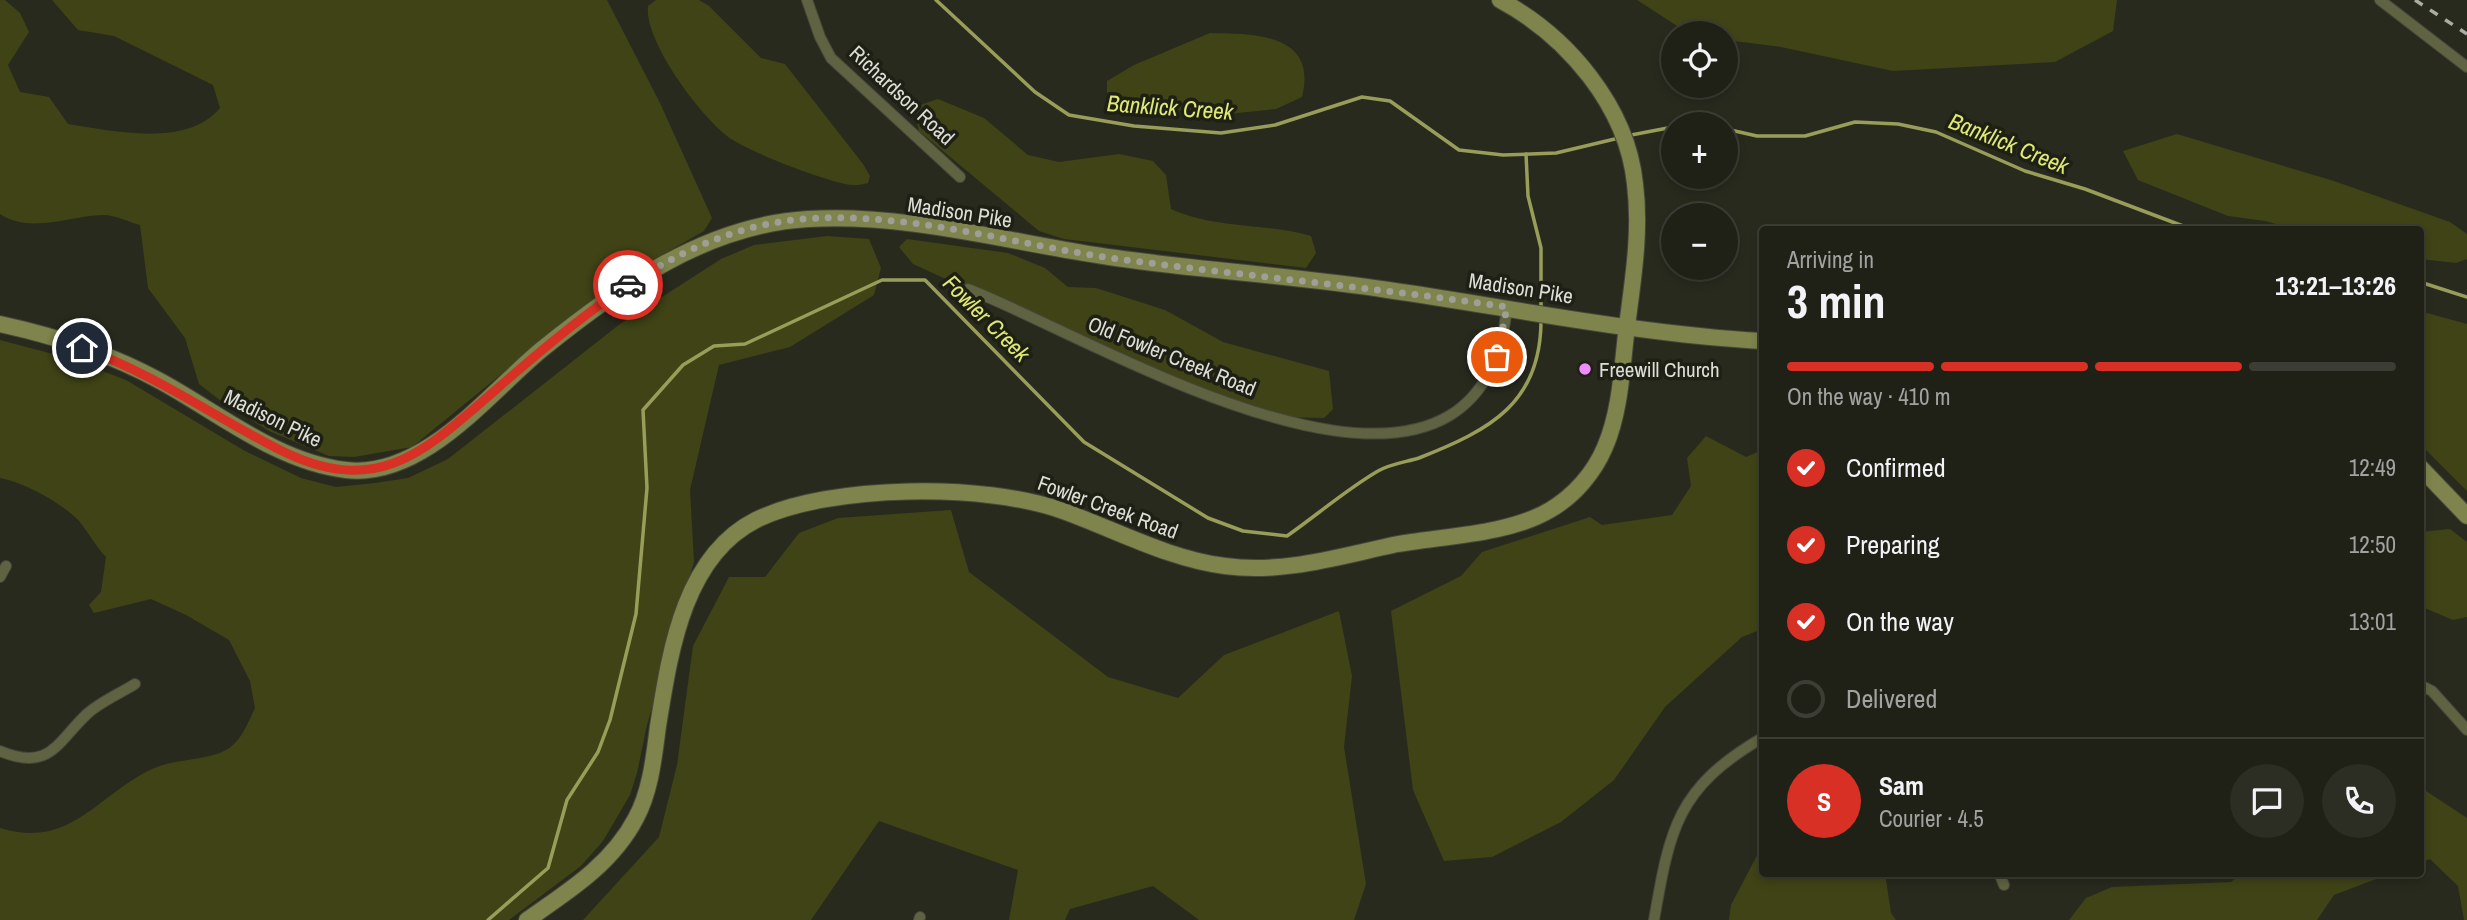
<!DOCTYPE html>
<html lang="en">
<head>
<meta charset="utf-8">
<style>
	:root { --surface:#1f2016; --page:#2c2d23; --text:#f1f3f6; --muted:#a1a3a1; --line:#3c3e35; --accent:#d93025 }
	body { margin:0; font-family:"Archivo Narrow",sans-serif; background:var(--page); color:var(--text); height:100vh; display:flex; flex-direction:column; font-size:26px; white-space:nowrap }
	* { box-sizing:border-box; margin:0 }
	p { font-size:23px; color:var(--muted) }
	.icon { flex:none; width:38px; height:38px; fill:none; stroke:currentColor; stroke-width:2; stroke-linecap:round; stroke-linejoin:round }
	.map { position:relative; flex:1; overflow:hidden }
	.drawer { position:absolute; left:1759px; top:226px; width:665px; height:651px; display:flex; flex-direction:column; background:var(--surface); border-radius:7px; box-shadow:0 4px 10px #0003,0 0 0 2px var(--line) }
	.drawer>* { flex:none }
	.tools { position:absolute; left:1661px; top:21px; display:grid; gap:14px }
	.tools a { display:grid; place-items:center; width:77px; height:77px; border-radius:50%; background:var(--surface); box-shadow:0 4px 10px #0003,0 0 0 2px var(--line); font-size:35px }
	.pin { position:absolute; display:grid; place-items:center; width:60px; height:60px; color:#fff; margin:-30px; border:4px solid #fff; border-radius:50%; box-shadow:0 2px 7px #0007 }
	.courier { position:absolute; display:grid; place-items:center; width:70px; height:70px; margin:-35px; border:5px solid #d93025; border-radius:50%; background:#fff; color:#222; box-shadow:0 2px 9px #0007 }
	.head em { font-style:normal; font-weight:700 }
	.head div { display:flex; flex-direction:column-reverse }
	.head { display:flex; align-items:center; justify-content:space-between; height:119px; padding:0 28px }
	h1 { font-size:46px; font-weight:700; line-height:52px }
	.bar { display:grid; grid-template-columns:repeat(4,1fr); gap:10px 7px; align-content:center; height:84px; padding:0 28px }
	.bar i { height:9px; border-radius:5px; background:var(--line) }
	.bar .on { background:var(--accent) }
	.bar p { grid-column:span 4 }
	.line { display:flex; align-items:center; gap:18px; padding:0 28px; border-top:2px solid var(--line) }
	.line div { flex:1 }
	.round { display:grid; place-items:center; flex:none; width:74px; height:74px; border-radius:37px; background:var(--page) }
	ol { padding:0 28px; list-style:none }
	li { display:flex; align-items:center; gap:21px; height:77px }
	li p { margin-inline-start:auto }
	li .icon { padding:7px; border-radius:50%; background:var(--accent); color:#fff; stroke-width:4 }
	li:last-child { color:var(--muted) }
	li i { width:38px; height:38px; border:4px solid var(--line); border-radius:50% }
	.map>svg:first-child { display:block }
	.green { fill:#3f4316 }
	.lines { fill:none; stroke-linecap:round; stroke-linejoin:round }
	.stream { stroke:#989d59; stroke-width:3.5 }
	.street-casing { stroke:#46473b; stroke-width:12 }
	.secondary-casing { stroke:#46473b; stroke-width:18 }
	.street { stroke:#5f6341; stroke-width:10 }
	.secondary { stroke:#7e844c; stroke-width:16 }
	.rail { stroke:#abaca3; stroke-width:3.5; stroke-dasharray:9 9; stroke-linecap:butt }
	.done { stroke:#9e9f96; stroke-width:7; stroke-dasharray:0 12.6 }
	.route { stroke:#d93025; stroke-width:9 }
	.poi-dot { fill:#ee8cf8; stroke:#1f2015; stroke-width:2.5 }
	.labels { text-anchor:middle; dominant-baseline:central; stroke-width:7; stroke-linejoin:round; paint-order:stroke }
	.street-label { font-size:21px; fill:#ddded6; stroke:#1f2015 }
	.poi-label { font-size:21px; fill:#ddded6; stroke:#1f2015; text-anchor:start }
	.water-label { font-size:23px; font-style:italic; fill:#e0ea73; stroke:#1f2015 }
</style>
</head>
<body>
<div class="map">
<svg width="2467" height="920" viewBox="0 0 2467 920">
	<rect width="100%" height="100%" fill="#292a1e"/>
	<g class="green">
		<path d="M 0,0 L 5,0 L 20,13 L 29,32 L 8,65 L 20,92 L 49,97 L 68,124 C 113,131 187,148 220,108 L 213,85 L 114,36 L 78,30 L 52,0 L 607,0 L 660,103 L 712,218 L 704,231 L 634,271 L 548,336 L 412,447 L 354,457 L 329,456 L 269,431 L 221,401 L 199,384 L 185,338 L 148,288 L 140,225 C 129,222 115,215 103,215 C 69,216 30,234 0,214 Z"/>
		<path d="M 656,0 L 699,0 L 709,6 L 761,58 L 785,64 L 863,164 L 870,176 L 868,183 C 863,184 856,186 852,185 C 830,183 743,150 727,136 C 699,114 644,41 648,6 Z"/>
		<path d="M 1637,0 L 2117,0 L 2113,31 L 2055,62 L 1893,71 L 1781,47 L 1726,40 L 1726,33 L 1688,33 Z"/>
		<path d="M 1210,33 C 1254,34 1318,33 1302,97 L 1276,109 L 1227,114 L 1124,106 L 1107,94 L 1107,81 L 1134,65 Z"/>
		<path d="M 938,99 L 984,118 L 1028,155 L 1059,162 L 1119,154 L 1153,161 L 1166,175 L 1171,209 C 1214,229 1266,223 1311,236 L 1316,253 L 1306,268 L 1064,239 L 1039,231 L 919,131 L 915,116 L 920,105 Z"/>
		<path d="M 2177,134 L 2334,181 L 2450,222 L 2467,234 L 2467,259 L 2456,263 L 2420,259 L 2420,229 L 2294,229 L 2265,221 L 2228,216 L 2138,180 L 2123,151 Z"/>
		<path d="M 827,236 L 869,239 L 881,268 L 874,295 L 790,347 L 719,365 L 690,490 L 694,562 L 647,725 L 637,773 L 630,795 L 603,841 L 581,866 L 509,920 L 0,920 L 0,828 C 70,850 97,795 152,769 C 174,758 217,761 233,745 C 244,735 249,720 255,708 L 250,681 L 229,640 L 186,615 L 151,599 L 94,613 L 89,605 L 101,592 L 106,557 C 94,545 86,527 75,517 C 56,500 25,483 0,478 L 0,340 L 68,358 L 126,380 L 245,451 L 301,478 L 336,487 L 375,483 L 408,478 L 448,459 L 620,324 L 721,259 L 754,245 Z"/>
		<path d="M 907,239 L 1008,253 L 1045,268 L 1068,287 L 1096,288 L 1165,310 L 1223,342 L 1329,371 L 1333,409 L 1324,418 L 1275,417 L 1116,357 L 913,264 L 899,247 Z"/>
		<path d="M 2420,311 L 2467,324 L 2467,491 L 2420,444 Z"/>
		<path d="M 1706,436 L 1746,457 L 1762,450 L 1762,629 L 1742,637 L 1665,707 L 1614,780 L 1561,822 L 1492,857 L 1444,861 L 1413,790 L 1391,611 L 1461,576 L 1482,552 L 1590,517 L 1602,525 L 1672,515 L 1691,486 L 1687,458 Z"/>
		<path d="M 951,510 L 969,572 L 1108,677 L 1178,698 L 1224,655 L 1339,611 L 1352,676 L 1344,747 L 1366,884 L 1354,920 L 1199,920 L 1153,886 L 1070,909 L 1065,920 L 1009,920 L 1018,870 L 879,821 L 811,920 L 583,920 L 659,837 L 677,765 L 693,646 L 729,577 L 765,577 L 799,533 L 838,518 Z"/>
		<path d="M 2450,529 L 2467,542 L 2467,617 L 2453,620 L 2420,606 L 2420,532 Z"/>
		<path d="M 2420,787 L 2467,818 L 2467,920 L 2464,920 L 2458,886 L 2430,859 L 2420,863 Z"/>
		<path d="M 1762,846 L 1762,873 L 1885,873 L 1891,913 L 1896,920 L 1729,920 L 1731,905 Z"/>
		<path d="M 2242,873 L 2392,873 L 2334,895 L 2317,920 L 2069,920 L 2086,898 L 2112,887 L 2231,882 Z"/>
	</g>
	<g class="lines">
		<g class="stream">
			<path d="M 936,0 L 1035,92 L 1069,115 L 1134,126 L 1221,133 L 1275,125 L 1362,97 L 1390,101 L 1459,150 L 1503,155 L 1556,153 L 1619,138"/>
			<path d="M 1695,124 L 1704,124"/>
			<path d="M 1726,129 L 1757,136 L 1805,136 L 1855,122 L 1898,124 L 1936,132 L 2025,171 L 2085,189 L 2191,229"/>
			<path d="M 1626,136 L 1673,127"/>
			<path d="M 1526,154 L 1528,196 L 1541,248 L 1541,310"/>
			<path d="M 2420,282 L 2467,297"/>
			<path d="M 488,920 L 548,868 L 567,800 L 598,752 L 610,720 L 636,614 L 647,488 L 643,410 L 683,365 L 714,346 L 745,344 L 882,280 L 925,280 L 1084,442 L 1208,518 L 1243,531 L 1287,536 C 1317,515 1347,489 1378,471 C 1390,464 1406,462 1419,458 C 1490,430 1542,403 1541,318"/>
		</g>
		<defs>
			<g id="street">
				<path d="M 807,0 L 820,37 L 831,58 L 960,177"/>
				<path d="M 2380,0 L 2467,67"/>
				<path d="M 968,289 C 1095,337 1479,578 1507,307"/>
				<path d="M 0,577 L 6,566"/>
				<path d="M 2420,685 L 2432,691 L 2467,730"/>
				<path d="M 0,751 C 50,772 57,742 87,714 C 100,702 119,694 135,684"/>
				<path d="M 1999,873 L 2004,885"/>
				<path d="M 919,920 L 920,917"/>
				<path d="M 1654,920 C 1670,828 1677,788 1762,738"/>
			</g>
			<g id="secondary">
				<path d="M 0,324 C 55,336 111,354 160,381 C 219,413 277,462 346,470 C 423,479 488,394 541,350 C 619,287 705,225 808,219 C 911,213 1015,244 1116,258 C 1207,271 1298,276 1388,290 C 1512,308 1637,334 1762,341"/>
				<path d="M 2420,467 L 2467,516"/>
				<path d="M 527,920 C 569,891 612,864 636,818 C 651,790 654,756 658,726 C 670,653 683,557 756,520 C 829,484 987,483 1063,511 C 1116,530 1169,559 1225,566 C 1282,574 1337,557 1393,545 C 1441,536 1508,535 1550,510 C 1574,496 1594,473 1605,447 C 1621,410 1622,365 1627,326 C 1633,279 1641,232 1635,184 C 1627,106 1567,36 1500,0"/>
			</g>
		</defs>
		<use href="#street" class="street-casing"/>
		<use href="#secondary" class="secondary-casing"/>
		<use href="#street" class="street"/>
		<use href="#secondary" class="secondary"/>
		<path class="rail" d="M 2415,0 L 2467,34"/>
	</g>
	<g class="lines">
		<path class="done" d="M 628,285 C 682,250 739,224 804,219 C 909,211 1015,245 1118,259 C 1248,276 1377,288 1507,307 L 1497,357"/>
		<path class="route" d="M 82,348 C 153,373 213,416 280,450 C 380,500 427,449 499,387 C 540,351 583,315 628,285"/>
	</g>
	<circle class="poi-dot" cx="1585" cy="369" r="7"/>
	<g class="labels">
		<g class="street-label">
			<text transform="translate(902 95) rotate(43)">Richardson Road</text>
			<text transform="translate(960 212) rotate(9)">Madison Pike</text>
			<text transform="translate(1521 288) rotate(9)">Madison Pike</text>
			<text transform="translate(1172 356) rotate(22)">Old Fowler Creek Road</text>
			<text transform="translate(273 418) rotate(26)">Madison Pike</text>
			<text transform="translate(1108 507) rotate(20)">Fowler Creek Road</text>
		</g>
		<g class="poi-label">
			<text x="1599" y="369">Freewill Church</text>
		</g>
		<g class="water-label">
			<text transform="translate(1170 107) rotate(4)">Banklick Creek</text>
			<text transform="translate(2009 143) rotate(22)">Banklick Creek</text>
			<text transform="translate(987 318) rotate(45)">Fowler Creek</text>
		</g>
	</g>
</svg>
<div class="tools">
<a><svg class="icon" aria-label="locate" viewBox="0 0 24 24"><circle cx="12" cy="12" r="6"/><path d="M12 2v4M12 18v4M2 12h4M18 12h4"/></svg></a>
<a>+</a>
<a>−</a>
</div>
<div class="pin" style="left:1497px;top:357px;background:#ea580c"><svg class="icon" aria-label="bag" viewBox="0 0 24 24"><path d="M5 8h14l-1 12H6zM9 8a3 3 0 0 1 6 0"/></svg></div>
<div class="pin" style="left:82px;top:348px;background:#1f2937"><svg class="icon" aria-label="home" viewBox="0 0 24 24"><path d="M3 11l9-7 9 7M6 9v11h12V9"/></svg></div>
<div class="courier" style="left:628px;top:285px"><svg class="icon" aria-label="car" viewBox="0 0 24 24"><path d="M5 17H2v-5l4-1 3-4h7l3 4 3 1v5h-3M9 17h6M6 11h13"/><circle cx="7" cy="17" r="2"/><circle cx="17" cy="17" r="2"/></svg></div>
<section class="drawer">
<div class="head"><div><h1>3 min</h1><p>Arriving in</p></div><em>13:21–13:26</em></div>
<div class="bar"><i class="on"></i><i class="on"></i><i class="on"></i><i></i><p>On the way · 410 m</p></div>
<ol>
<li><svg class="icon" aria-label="check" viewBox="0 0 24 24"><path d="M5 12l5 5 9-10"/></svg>Confirmed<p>12:49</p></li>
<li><svg class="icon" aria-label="check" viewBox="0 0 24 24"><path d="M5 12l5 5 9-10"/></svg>Preparing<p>12:50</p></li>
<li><svg class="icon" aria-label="check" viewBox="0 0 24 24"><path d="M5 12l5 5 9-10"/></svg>On the way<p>13:01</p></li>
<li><i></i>Delivered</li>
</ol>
<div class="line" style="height:126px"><b class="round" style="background:var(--accent);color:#fff">S</b><div><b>Sam</b><p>Courier · 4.5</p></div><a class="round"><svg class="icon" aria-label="chat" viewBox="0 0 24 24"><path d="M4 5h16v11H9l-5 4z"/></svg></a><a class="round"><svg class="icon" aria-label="phone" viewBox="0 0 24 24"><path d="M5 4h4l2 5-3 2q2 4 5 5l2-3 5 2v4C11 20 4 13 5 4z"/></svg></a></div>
</section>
</div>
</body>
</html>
